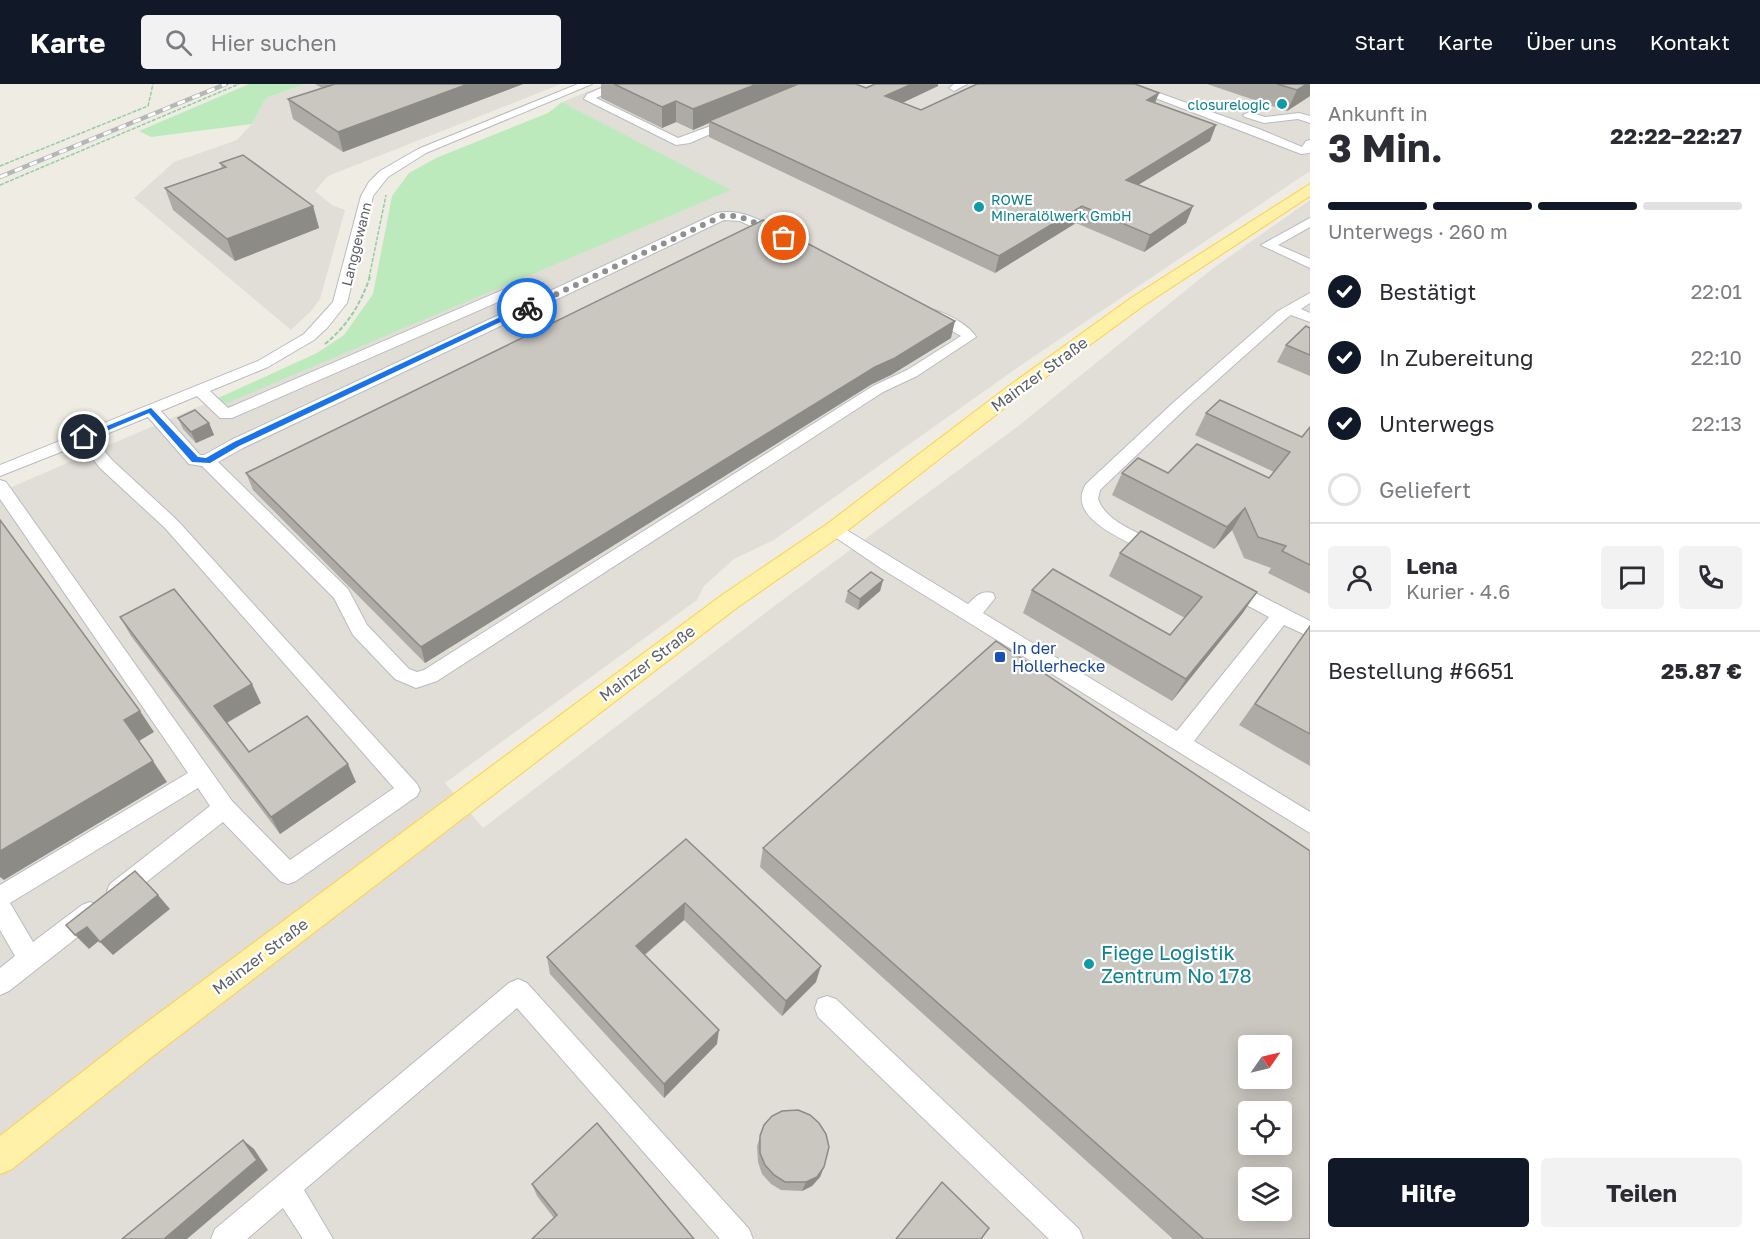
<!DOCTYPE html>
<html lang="de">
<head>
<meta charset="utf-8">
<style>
	:root { --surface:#fff; --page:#f2f2f3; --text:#2b2b33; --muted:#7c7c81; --line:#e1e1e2; --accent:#111827 }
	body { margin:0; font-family:"Golos Text",sans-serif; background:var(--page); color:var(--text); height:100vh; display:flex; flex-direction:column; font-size:22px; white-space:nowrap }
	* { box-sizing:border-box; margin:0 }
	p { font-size:20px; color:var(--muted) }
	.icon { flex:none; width:33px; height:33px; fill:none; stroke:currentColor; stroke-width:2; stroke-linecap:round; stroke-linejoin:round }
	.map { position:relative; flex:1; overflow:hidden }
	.details { display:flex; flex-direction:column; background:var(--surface); width:450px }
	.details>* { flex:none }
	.needle { width:39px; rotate:56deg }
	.tools { position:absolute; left:1238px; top:951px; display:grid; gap:12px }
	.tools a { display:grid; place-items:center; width:54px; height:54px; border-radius:6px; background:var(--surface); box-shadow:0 3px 15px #0003; font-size:30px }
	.pin { position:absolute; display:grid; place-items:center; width:51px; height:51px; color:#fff; margin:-26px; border:3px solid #fff; border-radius:50%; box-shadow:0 2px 6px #0007 }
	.courier { position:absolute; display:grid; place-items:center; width:60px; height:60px; margin:-30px; border:4px solid #1a73e8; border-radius:50%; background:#fff; color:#222; box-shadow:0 2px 8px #0007 }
	.summary em { font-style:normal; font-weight:700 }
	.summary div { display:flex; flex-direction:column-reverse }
	.summary { display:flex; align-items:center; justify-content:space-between; height:102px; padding:0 18px }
	h1 { font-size:39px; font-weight:700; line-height:45px }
	.bar { display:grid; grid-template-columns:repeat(4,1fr); gap:9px 6px; align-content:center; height:72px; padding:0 18px }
	.bar i { height:8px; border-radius:4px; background:var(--line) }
	.bar .active { background:var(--accent) }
	.bar p { grid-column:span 4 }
	.line { display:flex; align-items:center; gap:15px; padding:0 18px; border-top:2px solid var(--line) }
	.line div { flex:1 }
	.round { display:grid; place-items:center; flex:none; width:63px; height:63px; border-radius:6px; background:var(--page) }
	ol { padding:0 18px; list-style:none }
	li { display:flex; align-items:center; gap:18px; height:66px }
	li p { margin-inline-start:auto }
	li .icon { padding:6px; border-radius:50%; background:var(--accent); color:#fff; stroke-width:4 }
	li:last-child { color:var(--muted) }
	li i { width:33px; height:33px; border:3px solid var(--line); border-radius:50% }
	.button { display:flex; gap:12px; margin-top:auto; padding:12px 18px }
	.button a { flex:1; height:69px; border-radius:6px; background:var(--accent); color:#fff; font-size:24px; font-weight:700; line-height:69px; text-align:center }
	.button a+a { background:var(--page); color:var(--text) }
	header { display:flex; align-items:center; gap:36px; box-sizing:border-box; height:84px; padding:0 30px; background:var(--accent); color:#fff }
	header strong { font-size:28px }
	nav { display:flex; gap:33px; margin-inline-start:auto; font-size:21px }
	.search { width:420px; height:54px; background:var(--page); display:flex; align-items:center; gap:15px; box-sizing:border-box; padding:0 21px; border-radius:6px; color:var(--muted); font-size:22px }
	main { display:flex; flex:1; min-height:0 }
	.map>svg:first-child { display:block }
	.industrial { fill:#e0ded7; fill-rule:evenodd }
	.green { fill:#bdeabd }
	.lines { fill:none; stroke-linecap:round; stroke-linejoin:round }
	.minor-casing { stroke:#b8bbc0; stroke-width:2 }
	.major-casing { stroke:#ffcf4c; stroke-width:2 }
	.path-far1 { stroke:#95cba5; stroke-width:1.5; stroke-dasharray:4 1.5; stroke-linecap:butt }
	.path { stroke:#95cba5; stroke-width:2; stroke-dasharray:4.5 2; stroke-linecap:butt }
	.minor { fill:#fff; fill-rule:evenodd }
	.major { fill:#fff2a8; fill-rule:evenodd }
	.rail-casing { stroke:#b5b6b6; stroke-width:4.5 }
	.rail { stroke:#fff; stroke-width:3; stroke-dasharray:8; stroke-linecap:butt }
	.wall { fill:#aeaaa5 }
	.shaded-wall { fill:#8d8b86 }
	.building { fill:#cac6c0; stroke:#8d8b86; stroke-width:1.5; fill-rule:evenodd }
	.route { fill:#1a73e8 }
	.done { stroke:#8f9191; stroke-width:6; stroke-dasharray:0 10.8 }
	.culture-dot { fill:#0f9aa8; stroke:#fff; stroke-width:2 }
	.transit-dot { fill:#1a4fb4; stroke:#fff; stroke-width:2 }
	.labels { text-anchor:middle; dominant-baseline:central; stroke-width:4.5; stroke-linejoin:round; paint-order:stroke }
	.far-culture-label { font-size:14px; fill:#0d838f; stroke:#fff; text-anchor:end }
	.far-street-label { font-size:14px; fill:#5b5f65; stroke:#fff }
	.street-label { font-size:16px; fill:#5b5f65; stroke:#fff }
	.transit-label { font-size:16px; fill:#164399; stroke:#fff; text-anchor:start }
	.near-culture-label { font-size:20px; fill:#0d838f; stroke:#fff; text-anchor:start }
</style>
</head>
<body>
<header>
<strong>Karte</strong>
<div class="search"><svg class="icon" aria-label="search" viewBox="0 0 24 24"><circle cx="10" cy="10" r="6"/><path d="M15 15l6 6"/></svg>Hier suchen</div>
<nav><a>Start</a><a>Karte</a><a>Über uns</a><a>Kontakt</a></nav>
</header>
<main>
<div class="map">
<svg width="1310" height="1155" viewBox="0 0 1310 1155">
	<rect width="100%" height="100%" fill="#efede3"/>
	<g class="industrial">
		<path d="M 305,0 L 561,0 L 328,92 L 315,107 L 332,121 L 345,126 L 320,215 L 311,227 L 291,246 L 134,114 L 174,78 L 237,56 L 252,40 L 266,14 Z"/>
		<path d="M 607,0 L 1310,0 L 1310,87 L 1027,277 L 774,456 L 734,475 L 704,502 L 697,516 L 445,699 L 483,744 L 777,520 L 1017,343 L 1212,185 L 1310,116 L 1310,1155 L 0,1155 L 0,408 L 216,315 L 730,106 L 562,18 ZM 1248,962 L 1281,962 L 1281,994 L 1248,994 ZM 1248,1028 L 1281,1028 L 1281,1060 L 1248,1060 ZM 1248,1094 L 1281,1094 L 1281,1126 L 1248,1126 Z"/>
	</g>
	<g class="green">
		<path d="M 249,0 L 305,0 L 266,14 L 252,40 L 151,53 L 139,47 Z"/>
		<path d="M 562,18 L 731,106 L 222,321 L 216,315 L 317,269 L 344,251 L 373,210 L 392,112 L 409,89 L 436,74 L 548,29 Z"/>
	</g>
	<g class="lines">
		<defs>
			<g id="minor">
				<path d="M 578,0 L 592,0 L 426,69 L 388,93 L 373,112 L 347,219 L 327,244 L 314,256 L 268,283 L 210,307 L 228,324 L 519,199 C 528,197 537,202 542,209 L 540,212 L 530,212 L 523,207 L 232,334 L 220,334 L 197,312 L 161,327 L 200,371 L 204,371 L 231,356 L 717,129 C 742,124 764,138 784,149 L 786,152 L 779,156 L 740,137 L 724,136 L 243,364 L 218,378 L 348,505 L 367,541 L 409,585 L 417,588 L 424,586 L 873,302 L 907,286 L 961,252 L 926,232 L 924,229 L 926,226 C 939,223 971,242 976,253 L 917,292 L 883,308 L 437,597 L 416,604 L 395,595 L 353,551 L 334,514 L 202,382 L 189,380 L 148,333 L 94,355 L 112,376 L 177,436 L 417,700 L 420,706 L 417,712 L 296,797 L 288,800 L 280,797 L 223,738 L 126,814 L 118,818 L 110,814 L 107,807 L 110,800 L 210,722 L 198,704 L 10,819 L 33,858 L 82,821 L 90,818 L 98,821 L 102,829 L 98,837 L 9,907 L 0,911 L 0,884 L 15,872 L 0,846 L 0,801 L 188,689 L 0,415 L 0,396 L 6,398 L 232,717 L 290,776 L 394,704 L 165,444 L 100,384 L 81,360 L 0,392 L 0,381 L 258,277 L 304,250 L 333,218 L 361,112 L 369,98 L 380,87 L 418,65 Z"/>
				<path d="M 611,0 L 626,0 L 596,14 L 678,54 L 730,35 L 738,35 L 740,37 L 690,59 L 676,61 L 584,15 L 587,10 Z"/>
				<path d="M 954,0 L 967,0 L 954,7 L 949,4 Z"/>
				<path d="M 1119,0 L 1134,0 L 1259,45 L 1302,63 L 1306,57 L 1310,56 L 1310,69 L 1301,70 Z"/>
				<path d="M 1249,28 L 1265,33 L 1299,29 L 1310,32 L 1310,39 L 1298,35 L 1264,39 L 1245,33 L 1243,31 Z"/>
				<path d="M 1310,134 L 1310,143 L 1278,161 L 1310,175 L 1310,184 L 1261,161 Z"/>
				<path d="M 1310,209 L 1310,219 L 1301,225 L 1310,229 L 1310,238 L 1291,231 L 1288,233 L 1186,324 L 1100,406 L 1098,415 C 1107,440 1143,450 1165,462 L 1168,466 L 1165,470 C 1153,474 1141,465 1131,460 C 1110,449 1068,429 1086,400 L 1174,318 L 1278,227 Z"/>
				<path d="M 835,439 L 968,520 C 976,512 981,506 993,509 L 995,514 L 983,529 L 1177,647 L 1269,533 L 1224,509 L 1221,504 L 1224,499 L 1230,497 L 1236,499 L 1310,537 L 1310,553 L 1284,541 L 1194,657 L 1310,728 L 1310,749 L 882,485 L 829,449 L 826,445 L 829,441 Z"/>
				<path d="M 518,895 L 527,899 L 749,1145 L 753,1155 L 720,1155 L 517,924 L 304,1106 L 333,1155 L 303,1155 L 283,1124 L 247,1155 L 211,1155 L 215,1145 L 509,899 Z"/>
				<path d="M 827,912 L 836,915 L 1079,1145 L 1083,1155 L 1049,1155 L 818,933 L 815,924 L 818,915 Z"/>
			</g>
			<path id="major" d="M 1310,100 L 1310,112 L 1143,222 L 1020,312 L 843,450 L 738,523 L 153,972 L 12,1085 L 0,1090 L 0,1052 L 131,950 L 722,511 L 827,440 L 1006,304 L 1131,214 Z"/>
		</defs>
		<use href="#minor" class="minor-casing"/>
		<use href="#major" class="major-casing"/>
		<g class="path-far1">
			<path d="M 0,82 L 148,22 L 153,0"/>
			<path d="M 0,101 L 239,0"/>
			<path d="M 369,194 L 386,111"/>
		</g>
		<path class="path" d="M 325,260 C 348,241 360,221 370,193"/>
		<use href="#minor" class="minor"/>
		<use href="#major" class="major"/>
		<defs>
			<path id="rail" d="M 0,93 L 226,0"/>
		</defs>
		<use href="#rail" class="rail-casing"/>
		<use href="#rail" class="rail"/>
	</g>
	<g class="wall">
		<path d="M 315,0 L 523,0 L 343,68 L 293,35 L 288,15 L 322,4 Z"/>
		<path d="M 601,0 L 856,0 L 866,4 L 938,2 L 902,19 L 921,26 L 1155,19 L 1216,41 L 1210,57 L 1138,101 L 1193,122 L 1186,139 L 1144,168 L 1076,139 L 995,189 L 709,53 L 709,39 L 693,46 L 676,38 L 662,44 L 601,14 Z"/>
		<path d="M 1207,0 L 1310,0 L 1310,12 L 1287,27 Z"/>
		<path d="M 220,79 L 313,122 L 319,144 L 235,177 L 173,126 L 165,104 L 222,84 Z"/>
		<path d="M 1310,244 L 1310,292 L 1277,278 L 1286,261 Z"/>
		<path d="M 951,254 L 891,291 L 872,300 L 425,579 L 253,406 L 246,389 Z"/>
		<path d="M 1206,329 L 1302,353 L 1310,343 L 1310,510 L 1268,489 L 1271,484 L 1244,474 L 1232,446 L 1214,465 L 1112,411 L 1122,389 L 1168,389 L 1269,394 L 1274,388 L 1195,351 Z"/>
		<path d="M 178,334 L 209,339 L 214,351 L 196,359 L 183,345 Z"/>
		<path d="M 1120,469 L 1257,508 L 1242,530 L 1172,617 L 1023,529 L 1032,506 L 1170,551 L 1185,534 L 1109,492 Z"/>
		<path d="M 883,496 L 880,507 L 858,526 L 845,518 L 848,507 Z"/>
		<path d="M 120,533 L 261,619 L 227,639 L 249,668 L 356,698 L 280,750 L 131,552 Z"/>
		<path d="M 1310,541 L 1310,682 L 1239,641 Z"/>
		<path d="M 686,755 L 816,898 L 782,932 L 684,836 L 645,871 L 717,960 L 664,1014 L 550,890 L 547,873 Z"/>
		<path d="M 763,764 L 1310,1155 L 1173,1155 L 760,783 Z"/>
		<path d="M 764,1041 L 824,1083 L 820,1093 L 812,1102 L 802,1107 L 781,1106 L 771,1100 L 762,1090 L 758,1078 L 757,1062 Z"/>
		<path d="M 532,1100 L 694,1155 L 554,1134 L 537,1112 Z"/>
	</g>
	<g class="shaded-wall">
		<path d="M 468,0 L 523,0 L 343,68 L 338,48 Z"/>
		<path d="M 757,0 L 807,0 L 709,37 L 709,39 L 693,46 L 693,25 Z"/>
		<path d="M 912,0 L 938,0 L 938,2 L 883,28 L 885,12 Z"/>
		<path d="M 1307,0 L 1310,0 L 1310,12 L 1287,27 L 1297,6 Z"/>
		<path d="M 1159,9 L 1153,24 L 1147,16 Z"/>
		<path d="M 676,17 L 676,38 L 662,44 L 662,23 Z"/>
		<path d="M 1216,41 L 1210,57 L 1120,112 L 1126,96 Z"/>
		<path d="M 313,122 L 319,144 L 235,177 L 227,155 Z"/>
		<path d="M 1082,122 L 1076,139 L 995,189 L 999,172 Z"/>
		<path d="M 1193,122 L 1186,139 L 1144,168 L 1150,151 Z"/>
		<path d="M 955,237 L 951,254 L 891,291 L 872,300 L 425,579 L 421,563 L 875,283 Z"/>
		<path d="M 209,339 L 214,351 L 196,359 L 191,348 Z"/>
		<path d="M 1245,424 L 1232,446 L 1214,465 L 1227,443 Z"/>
		<path d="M 883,496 L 880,507 L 858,526 L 860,515 Z"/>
		<path d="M 1257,508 L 1242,530 L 1172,617 L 1186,595 Z"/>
		<path d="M 252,600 L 261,619 L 224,640 L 214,622 Z"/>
		<path d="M 140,627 L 154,648 L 139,657 L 124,636 Z"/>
		<path d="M 153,677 L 167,698 L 4,796 L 0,793 L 0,767 Z"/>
		<path d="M 348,680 L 356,698 L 280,750 L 271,733 Z"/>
		<path d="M 158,811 L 170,825 L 113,871 L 100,858 Z"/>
		<path d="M 685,819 L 684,836 L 636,878 L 636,862 Z"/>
		<path d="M 87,843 L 100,856 L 89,865 L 75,851 Z"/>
		<path d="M 821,882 L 816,898 L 782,932 L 786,917 Z"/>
		<path d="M 719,946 L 717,960 L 664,1014 L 664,1000 Z"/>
		<path d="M 243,1056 L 254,1065 L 268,1086 L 187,1155 L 164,1155 Z"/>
		<path d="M 824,1083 L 820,1093 L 812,1102 L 802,1107 L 806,1098 Z"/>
	</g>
	<g class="building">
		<path d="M 335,0 L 468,0 L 338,48 L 288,15 Z"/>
		<path d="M 614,0 L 757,0 L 693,25 L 676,17 L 662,23 Z"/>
		<path d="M 798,0 L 856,0 L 866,4 L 875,0 L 912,0 L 885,12 L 921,26 L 977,0 L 1135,0 L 1159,9 L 1147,16 L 1216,41 L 1126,96 L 1193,122 L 1150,151 L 1082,122 L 999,172 L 709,37 Z"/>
		<path d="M 1277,0 L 1307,0 L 1297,6 Z"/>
		<path d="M 243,71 L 313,122 L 227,155 L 165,104 L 226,83 L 220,79 Z"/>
		<path d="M 763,136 L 955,237 L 895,274 L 875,283 L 421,563 L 246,389 Z"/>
		<path d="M 1306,242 L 1310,244 L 1310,271 L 1286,261 Z"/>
		<path d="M 1220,316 L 1302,353 L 1310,343 L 1310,481 L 1282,467 L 1286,462 L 1258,453 L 1245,424 L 1227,443 L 1122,389 L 1138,374 L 1168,389 L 1197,360 L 1269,394 L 1290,368 L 1206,329 Z"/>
		<path d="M 195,326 L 209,339 L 191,348 L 178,334 Z"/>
		<path d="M 0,436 L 140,627 L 124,636 L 153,677 L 0,767 Z"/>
		<path d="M 1141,447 L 1257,508 L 1186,595 L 1032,506 L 1053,485 L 1170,551 L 1202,513 L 1120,469 Z"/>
		<path d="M 871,488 L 883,496 L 860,515 L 848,507 Z"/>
		<path d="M 174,505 L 252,600 L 214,622 L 249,668 L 307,632 L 348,680 L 271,733 L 120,533 Z"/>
		<path d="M 1310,542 L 1310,650 L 1255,620 Z"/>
		<path d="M 996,557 L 1310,767 L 1310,1155 L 1204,1155 L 763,764 ZM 1248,962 L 1281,962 L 1281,994 L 1248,994 ZM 1248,1028 L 1281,1028 L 1281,1060 L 1248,1060 ZM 1248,1094 L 1281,1094 L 1281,1126 L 1248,1126 Z"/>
		<path d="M 686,755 L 821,882 L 786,917 L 685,819 L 636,862 L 719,946 L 664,1000 L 547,873 Z"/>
		<path d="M 135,787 L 158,811 L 100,858 L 87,843 L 75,851 L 66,841 Z"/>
		<path d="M 798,1026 L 810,1031 L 819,1039 L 826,1050 L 829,1063 L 824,1083 L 817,1093 L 806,1098 L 785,1098 L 774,1091 L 765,1081 L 760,1069 L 760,1052 L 764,1041 L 772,1032 L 782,1027 Z"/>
		<path d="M 597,1039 L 694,1155 L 532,1155 L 557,1131 L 532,1100 Z"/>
		<path d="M 243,1056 L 257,1076 L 164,1155 L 122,1155 Z"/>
		<path d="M 942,1098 L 989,1144 L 981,1155 L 896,1155 Z"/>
	</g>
	<path class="route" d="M 524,222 L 530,224 L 239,362 L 210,379 L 192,378 L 149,329 L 87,355 L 80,353 L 151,324 L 198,373 L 206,374 L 234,358 Z"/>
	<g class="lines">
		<path class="done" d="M 527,224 L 722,132 C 744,129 764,144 784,154"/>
	</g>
	<g class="culture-dot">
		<circle cx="1282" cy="20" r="6"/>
		<circle cx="979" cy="123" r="6"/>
		<circle cx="1089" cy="880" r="6"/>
	</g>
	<rect class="transit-dot" x="994" y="567" width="12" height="12" rx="3"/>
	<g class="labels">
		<g class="far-culture-label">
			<text x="1270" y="20">closurelogic</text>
			<text x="991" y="115" text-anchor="start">ROWE<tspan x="991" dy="16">Mineralölwerk GmbH</tspan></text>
		</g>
		<g class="far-street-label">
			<text transform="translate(356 160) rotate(-76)">Langgewann</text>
		</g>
		<g class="street-label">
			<text transform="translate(1039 290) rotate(-36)">Mainzer Straße</text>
			<text transform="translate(647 579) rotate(-37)">Mainzer Straße</text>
			<text transform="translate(260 872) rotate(-37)">Mainzer Straße</text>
		</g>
		<g class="transit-label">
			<text x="1012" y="564">In der<tspan x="1012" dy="18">Hollerhecke</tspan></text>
		</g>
		<g class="near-culture-label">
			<text x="1101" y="868">Fiege Logistik<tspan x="1101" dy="23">Zentrum No 178</tspan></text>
		</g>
	</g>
</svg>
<div class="tools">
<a><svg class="needle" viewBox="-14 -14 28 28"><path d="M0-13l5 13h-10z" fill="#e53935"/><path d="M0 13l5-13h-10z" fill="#7c7c81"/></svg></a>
<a><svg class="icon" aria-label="locate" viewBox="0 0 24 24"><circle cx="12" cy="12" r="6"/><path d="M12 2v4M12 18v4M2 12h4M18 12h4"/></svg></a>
<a><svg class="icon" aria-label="layers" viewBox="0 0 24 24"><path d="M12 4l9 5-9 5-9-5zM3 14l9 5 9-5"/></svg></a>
</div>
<div class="pin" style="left:784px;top:154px;background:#ea580c"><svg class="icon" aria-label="bag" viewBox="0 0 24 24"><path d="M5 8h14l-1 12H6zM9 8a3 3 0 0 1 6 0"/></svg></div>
<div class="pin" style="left:84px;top:353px;background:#1f2937"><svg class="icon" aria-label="home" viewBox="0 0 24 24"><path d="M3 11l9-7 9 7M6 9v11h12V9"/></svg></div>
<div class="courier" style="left:527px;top:224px"><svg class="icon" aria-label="bike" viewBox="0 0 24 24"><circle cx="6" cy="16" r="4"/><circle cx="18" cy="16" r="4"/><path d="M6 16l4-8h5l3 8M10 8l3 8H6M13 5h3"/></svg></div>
</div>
<section class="details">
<div class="summary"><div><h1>3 Min.</h1><p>Ankunft in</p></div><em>22:22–22:27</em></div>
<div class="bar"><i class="active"></i><i class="active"></i><i class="active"></i><i></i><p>Unterwegs · 260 m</p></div>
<ol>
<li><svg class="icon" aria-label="check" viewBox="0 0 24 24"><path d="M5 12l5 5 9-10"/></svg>Bestätigt<p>22:01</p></li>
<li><svg class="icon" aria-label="check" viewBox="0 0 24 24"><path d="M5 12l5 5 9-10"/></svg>In Zubereitung<p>22:10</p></li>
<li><svg class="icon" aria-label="check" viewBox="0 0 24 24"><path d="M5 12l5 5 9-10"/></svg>Unterwegs<p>22:13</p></li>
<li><i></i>Geliefert</li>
</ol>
<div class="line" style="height:108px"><a class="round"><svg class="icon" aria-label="person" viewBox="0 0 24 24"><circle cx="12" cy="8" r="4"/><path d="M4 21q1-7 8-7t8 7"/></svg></a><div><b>Lena</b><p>Kurier · 4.6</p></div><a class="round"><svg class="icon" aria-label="chat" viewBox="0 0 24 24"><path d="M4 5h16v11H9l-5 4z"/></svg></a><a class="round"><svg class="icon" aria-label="phone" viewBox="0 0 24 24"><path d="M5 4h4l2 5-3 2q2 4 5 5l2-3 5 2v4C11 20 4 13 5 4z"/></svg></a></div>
<div class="line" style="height:78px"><div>Bestellung #6651</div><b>25.87 €</b></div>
<div class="button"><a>Hilfe</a><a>Teilen</a></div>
</section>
</main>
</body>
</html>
